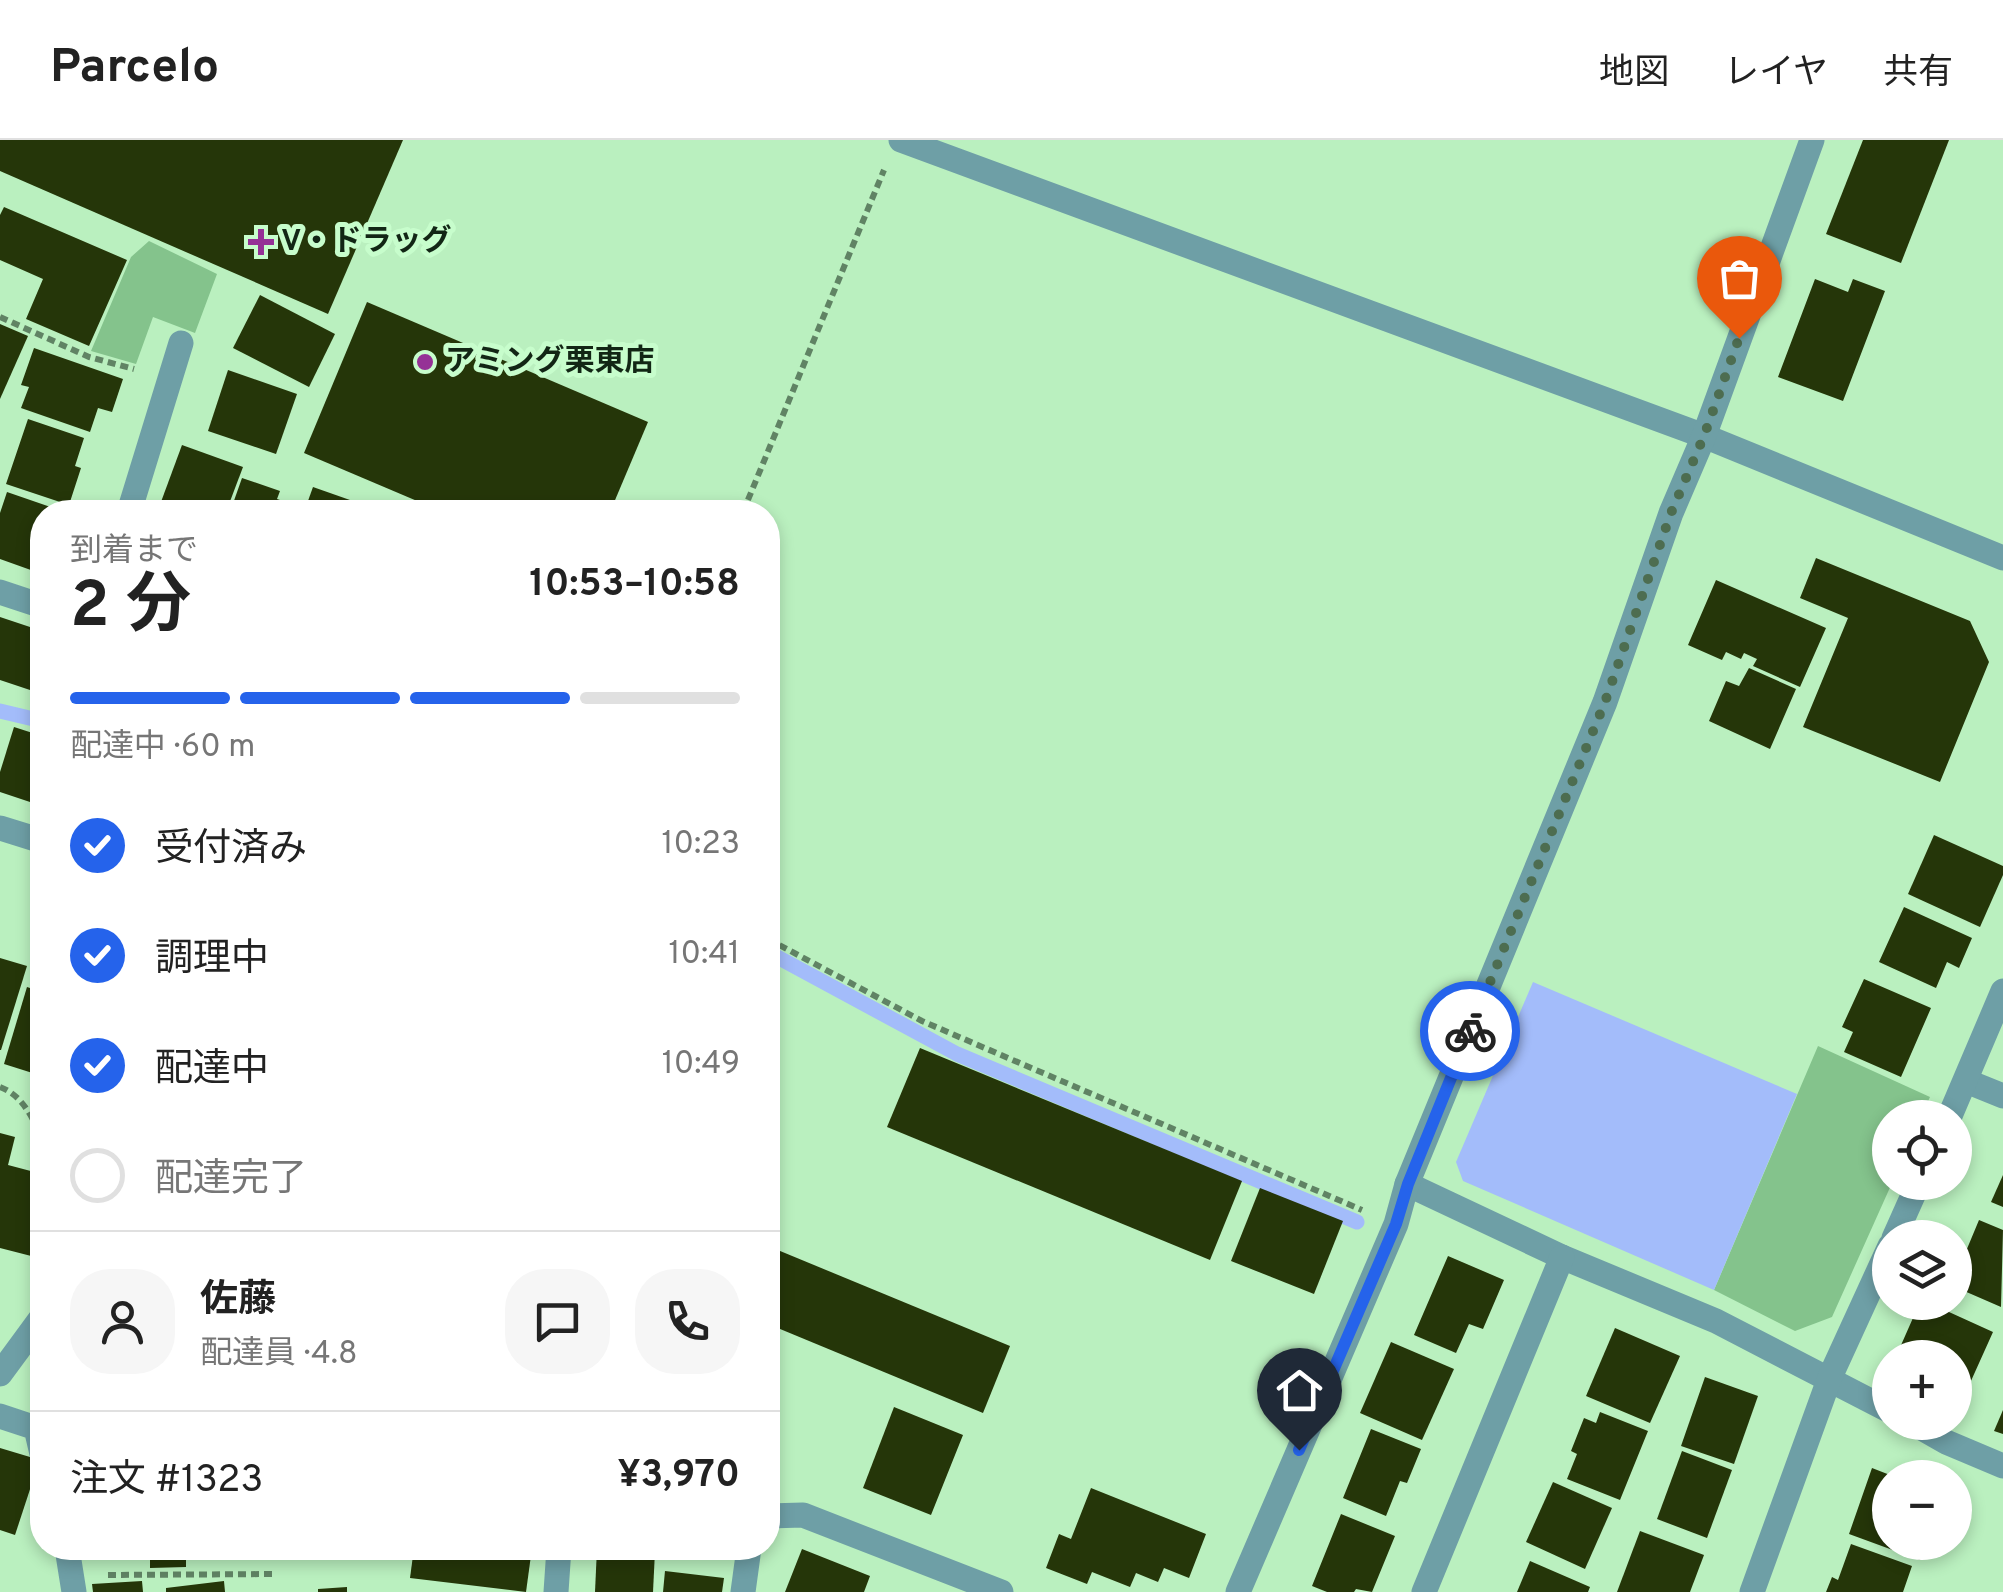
<!DOCTYPE html>
<html lang="ja">
<head>
<meta charset="utf-8">
<style>
	:root { --surface:#fff; --page:#f6f6f6; --text:#222; --muted:#767676; --line:#e0e0e0; --accent:#2563eb }
	body { margin:0; font-family:Overpass,"Noto Sans JP",sans-serif; background:var(--page); color:var(--text); height:100vh; display:flex; flex-direction:column; font-size:38px; white-space:nowrap }
	* { box-sizing:border-box; margin:0 }
	p { font-size:32px; color:var(--muted) }
	.icon { flex:none; width:55px; height:55px; fill:none; stroke:currentColor; stroke-width:2; stroke-linecap:round; stroke-linejoin:round }
	.map { position:relative; flex:1; overflow:hidden }
	.sheet { position:absolute; left:30px; top:360px; width:750px; height:1060px; display:flex; flex-direction:column; background:var(--surface); border-radius:40px; box-shadow:0 5px 15px #0003 }
	.sheet>* { flex:none }
	.fabs { position:absolute; left:1872px; top:960px; display:grid; gap:20px }
	.fabs a { display:grid; place-items:center; width:100px; height:100px; border-radius:50%; background:var(--surface); box-shadow:0 5px 15px #0003; font-size:50px }
	.pin { position:absolute; display:grid; place-items:center; width:85px; height:85px; color:#fff; margin:-102px -42px; border-radius:50% 50% 50% 0; rotate:-45deg; box-shadow:0 0 10px #0007 }
	.pin .icon { rotate:45deg }
	.courier { position:absolute; display:grid; place-items:center; width:100px; height:100px; margin:-50px; border:8px solid #2563eb; border-radius:50%; background:#fff; color:#222; box-shadow:0 2px 12px #0007 }
	.overview em { font-style:normal; font-weight:700 }
	.overview div { display:flex; flex-direction:column-reverse }
	.overview { display:flex; align-items:center; justify-content:space-between; height:170px; padding:0 40px }
	h1 { font-size:65px; font-weight:700; line-height:75px }
	.bar { display:grid; grid-template-columns:repeat(4,1fr); gap:15px 10px; align-content:center; height:120px; padding:0 40px }
	.bar i { height:12px; border-radius:8px; background:var(--line) }
	.bar .on { background:var(--accent) }
	.bar p { grid-column:span 4 }
	.line { display:flex; align-items:center; gap:25px; padding:0 40px; border-top:2px solid var(--line) }
	.line div { flex:1 }
	.round { display:grid; place-items:center; flex:none; width:105px; height:105px; border-radius:40px; background:var(--page) }
	ol { padding:0 40px; list-style:none }
	li { display:flex; align-items:center; gap:30px; height:110px }
	li p { margin-inline-start:auto }
	li .icon { padding:10px; border-radius:50%; background:var(--accent); color:#fff; stroke-width:4 }
	li:last-child { color:var(--muted) }
	li i { width:55px; height:55px; border:5px solid var(--line); border-radius:50% }
	header { display:flex; align-items:center; gap:60px; box-sizing:border-box; height:140px; padding:0 50px; background:var(--surface); border-bottom:2px solid var(--line) }
	header strong { font-size:48px }
	nav { display:flex; gap:55px; margin-inline-start:auto; font-size:35px }
	.map>svg:first-child { display:block }
	.green { fill:#84c38c }
	.water { fill:#a3bcfa }
	.lines { fill:none; stroke-linecap:round; stroke-linejoin:round }
	.stream { stroke:#a3bcfa; stroke-width:15 }
	.building { fill:#253609 }
	.path { stroke:#608364; stroke-width:6; stroke-dasharray:8 5; stroke-linecap:butt }
	.minor { stroke:#6e9fa6; stroke-width:25 }
	.done { stroke:#4d6d50; stroke-width:10; stroke-dasharray:0 18 }
	.route { stroke:#2563eb; stroke-width:12 }
	.poi-dot { fill:#953196; stroke:#c7fdcc; stroke-width:4 }
	.labels { text-anchor:middle; dominant-baseline:central; stroke-width:10; stroke-linejoin:round; paint-order:stroke }
	.poi-label { font-size:30px; font-weight:bold; fill:#122615; stroke:#c7fdcc; text-anchor:start }
</style>
</head>
<body>
<header>
<strong>Parcelo</strong>
<nav><a>地図</a><a>レイヤ</a><a>共有</a></nav>
</header>
<div class="map">
<svg width="2003" height="1452" viewBox="0 0 2003 1452">
	<rect width="100%" height="100%" fill="#baf0bf"/>
	<g class="green">
		<path d="M 149,101 L 217,134 L 195,193 L 153,177 L 136,224 L 91,211 L 131,117 Z"/>
		<path d="M 1818,906 L 1930,957 L 1921,977 L 1890,978 L 1892,1043 L 1832,1177 L 1795,1191 L 1714,1150 Z"/>
	</g>
	<path class="water" d="M 1533,842 L 1797,954 L 1714,1150 L 1463,1041 L 1456,1022 Z"/>
	<g class="lines">
		<g class="stream">
			<path d="M 0,571 L 42,581"/>
			<path d="M 768,812 L 957,914 L 1357,1082"/>
		</g>
	</g>
	<g class="building">
		<path d="M 0,0 L 403,0 L 328,174 L 0,31 Z"/>
		<path d="M 1863,0 L 1949,0 L 1901,123 L 1826,94 Z"/>
		<path d="M 4,67 L 127,120 L 89,206 L 26,179 L 43,139 L 0,120 L 0,75 Z"/>
		<path d="M 1815,139 L 1848,152 L 1853,139 L 1885,151 L 1843,261 L 1778,237 Z"/>
		<path d="M 260,155 L 335,194 L 309,247 L 233,208 Z"/>
		<path d="M 367,162 L 648,282 L 610,372 L 443,372 L 304,313 Z"/>
		<path d="M 0,184 L 28,196 L 0,259 Z"/>
		<path d="M 34,208 L 123,239 L 112,272 L 98,268 L 90,292 L 21,268 L 29,247 L 21,245 Z"/>
		<path d="M 228,230 L 297,254 L 276,314 L 208,291 Z"/>
		<path d="M 28,279 L 84,298 L 75,326 L 81,328 L 69,365 L 6,344 Z"/>
		<path d="M 182,305 L 243,327 L 226,372 L 158,370 Z"/>
		<path d="M 242,338 L 280,351 L 277,359 L 301,367 L 299,372 L 230,372 Z"/>
		<path d="M 313,347 L 367,366 L 365,372 L 304,372 Z"/>
		<path d="M 7,352 L 65,372 L 42,372 L 42,434 L 0,419 L 0,373 Z"/>
		<path d="M 1816,418 L 1970,481 L 1989,522 L 1940,642 L 1803,587 L 1848,478 L 1800,458 Z"/>
		<path d="M 1716,440 L 1826,488 L 1800,547 L 1753,526 L 1757,519 L 1744,513 L 1741,519 L 1726,512 L 1722,520 L 1688,505 Z"/>
		<path d="M 0,477 L 42,491 L 42,554 L 0,540 Z"/>
		<path d="M 1749,528 L 1796,549 L 1770,609 L 1709,581 L 1726,541 L 1739,546 Z"/>
		<path d="M 14,587 L 42,596 L 42,666 L 0,652 L 0,632 Z"/>
		<path d="M 1934,695 L 2003,726 L 2003,735 L 1980,787 L 1908,754 Z"/>
		<path d="M 1904,767 L 1972,798 L 1959,828 L 1947,822 L 1936,848 L 1879,822 Z"/>
		<path d="M 0,818 L 27,826 L 1,910 L 0,910 Z"/>
		<path d="M 1864,839 L 1931,868 L 1901,937 L 1844,912 L 1853,892 L 1842,887 Z"/>
		<path d="M 27,847 L 42,852 L 42,936 L 4,924 Z"/>
		<path d="M 920,908 L 1242,1041 L 1210,1120 L 887,987 Z"/>
		<path d="M 0,993 L 15,997 L 8,1025 L 42,1034 L 42,1105 L 39,1118 L 0,1108 Z"/>
		<path d="M 2003,1035 L 2003,1067 L 1991,1062 Z"/>
		<path d="M 1260,1048 L 1343,1081 L 1314,1154 L 1231,1121 Z"/>
		<path d="M 1979,1080 L 2003,1090 L 2001,1167 L 1955,1147 L 1955,1113 L 1964,1116 Z"/>
		<path d="M 768,1106 L 1010,1206 L 983,1273 L 768,1184 Z"/>
		<path d="M 1448,1116 L 1504,1140 L 1483,1189 L 1469,1184 L 1456,1213 L 1414,1195 Z"/>
		<path d="M 1920,1162 L 1927,1162 L 1993,1192 L 1966,1252 L 1955,1247 L 1955,1218 L 1909,1218 L 1898,1212 Z"/>
		<path d="M 1615,1188 L 1680,1216 L 1650,1283 L 1586,1256 Z"/>
		<path d="M 1391,1202 L 1454,1229 L 1422,1300 L 1360,1273 Z"/>
		<path d="M 1705,1237 L 1758,1256 L 1734,1324 L 1681,1306 Z"/>
		<path d="M 894,1267 L 963,1295 L 931,1375 L 863,1348 Z"/>
		<path d="M 2003,1270 L 2003,1294 L 1994,1291 Z"/>
		<path d="M 1600,1272 L 1648,1291 L 1620,1360 L 1567,1339 L 1577,1314 L 1571,1311 L 1584,1278 L 1596,1283 Z"/>
		<path d="M 1371,1289 L 1421,1309 L 1407,1343 L 1400,1341 L 1386,1376 L 1343,1358 Z"/>
		<path d="M 0,1308 L 30,1317 L 36,1331 L 15,1395 L 0,1390 Z"/>
		<path d="M 1682,1311 L 1732,1330 L 1707,1398 L 1657,1379 Z"/>
		<path d="M 1872,1328 L 1890,1335 L 1890,1402 L 1926,1402 L 1920,1420 L 1849,1394 Z"/>
		<path d="M 1553,1342 L 1612,1368 L 1585,1429 L 1526,1402 Z"/>
		<path d="M 1091,1348 L 1206,1394 L 1189,1438 L 1164,1428 L 1158,1442 L 1136,1433 L 1130,1447 L 1092,1432 L 1087,1444 L 1046,1428 L 1059,1394 L 1071,1399 Z"/>
		<path d="M 1341,1374 L 1395,1396 L 1372,1452 L 1356,1449 L 1354,1452 L 1327,1452 L 1312,1446 Z"/>
		<path d="M 1640,1391 L 1704,1415 L 1690,1452 L 1617,1452 Z"/>
		<path d="M 1851,1404 L 1912,1426 L 1903,1452 L 1826,1452 L 1832,1437 L 1838,1440 Z"/>
		<path d="M 150,1408 L 186,1408 L 186,1427 L 150,1428 Z"/>
		<path d="M 414,1408 L 532,1408 L 526,1452 L 410,1438 Z"/>
		<path d="M 597,1408 L 655,1411 L 653,1452 L 595,1452 Z"/>
		<path d="M 802,1409 L 870,1436 L 864,1452 L 785,1452 Z"/>
		<path d="M 1530,1421 L 1590,1447 L 1588,1452 L 1517,1452 Z"/>
		<path d="M 665,1431 L 724,1438 L 722,1452 L 663,1452 Z"/>
		<path d="M 142,1441 L 143,1452 L 93,1452 L 92,1444 Z"/>
		<path d="M 224,1441 L 225,1452 L 166,1452 L 166,1448 Z"/>
		<path d="M 347,1447 L 347,1452 L 318,1452 L 318,1449 Z"/>
	</g>
	<g class="lines">
		<g class="path">
			<path d="M 0,177 L 89,217 L 134,229"/>
			<path d="M 743,372 L 884,30"/>
			<path d="M 768,799 L 922,881 L 1362,1070"/>
			<path d="M 0,947 C 23,956 31,976 42,997"/>
			<path d="M 108,1435 L 275,1434"/>
		</g>
		<g class="minor">
			<path d="M 901,0 L 1704,296 L 2003,418"/>
			<path d="M 129,372 L 181,203"/>
			<path d="M 0,452 L 42,466"/>
			<path d="M 0,688 L 42,701"/>
			<path d="M 1966,941 L 2003,956"/>
			<path d="M 1949,978 L 2003,851"/>
			<path d="M 1407,1044 L 1562,1117 L 1716,1181 L 1890,1271"/>
			<path d="M 1894,1098 L 1919,1042"/>
			<path d="M 0,1234 L 42,1177"/>
			<path d="M 0,1276 L 36,1288 L 42,1314"/>
			<path d="M 1911,1282 L 1946,1302 L 2003,1326"/>
			<path d="M 768,1376 L 803,1375 L 1001,1452"/>
			<path d="M 67,1408 L 74,1452"/>
			<path d="M 556,1452 L 559,1408"/>
			<path d="M 743,1452 L 749,1408"/>
			<path d="M 1238,1452 L 1396,1084 L 1407,1044 L 1605,562 L 1671,373 L 1704,296 L 1812,0"/>
			<path d="M 1424,1452 L 1562,1117"/>
			<path d="M 1752,1452 L 1830,1237 L 1890,1106"/>
		</g>
	</g>
	<g class="lines">
		<path class="done" d="M 1470,891 L 1605,562 L 1671,373 L 1704,296 L 1739,198"/>
		<path class="route" d="M 1299,1310 L 1396,1084 L 1408,1044 L 1470,891"/>
	</g>
	<g class="poi-dot">
		<path d="M256 87h10v10h10v10h-10v10h-10v-10h-10v-10h10z"/>
		<circle cx="425" cy="222" r="10"/>
	</g>
	<g class="labels">
		<g class="poi-label">
			<text x="281" y="102">V・ドラッグ</text>
			<text x="445" y="222">アミング栗東店</text>
		</g>
	</g>
</svg>
<div class="fabs">
<a><svg class="icon" aria-label="locate" viewBox="0 0 24 24"><circle cx="12" cy="12" r="6"/><path d="M12 2v4M12 18v4M2 12h4M18 12h4"/></svg></a>
<a><svg class="icon" aria-label="layers" viewBox="0 0 24 24"><path d="M12 4l9 5-9 5-9-5zM3 14l9 5 9-5"/></svg></a>
<a>+</a>
<a>−</a>
</div>
<div class="pin" style="left:1739px;top:198px;background:#ea580c"><svg class="icon" aria-label="bag" viewBox="0 0 24 24"><path d="M5 8h14l-1 12H6zM9 8a3 3 0 0 1 6 0"/></svg></div>
<div class="pin" style="left:1299px;top:1310px;background:#1f2937"><svg class="icon" aria-label="home" viewBox="0 0 24 24"><path d="M3 11l9-7 9 7M6 9v11h12V9"/></svg></div>
<div class="courier" style="left:1470px;top:891px"><svg class="icon" aria-label="bike" viewBox="0 0 24 24"><circle cx="6" cy="16" r="4"/><circle cx="18" cy="16" r="4"/><path d="M6 16l4-8h5l3 8M10 8l3 8H6M13 5h3"/></svg></div>
<section class="sheet">
<div class="overview"><div><h1>2 分</h1><p>到着まで</p></div><em>10:53–10:58</em></div>
<div class="bar"><i class="on"></i><i class="on"></i><i class="on"></i><i></i><p>配達中 · 60 m</p></div>
<ol>
<li><svg class="icon" aria-label="check" viewBox="0 0 24 24"><path d="M5 12l5 5 9-10"/></svg>受付済み<p>10:23</p></li>
<li><svg class="icon" aria-label="check" viewBox="0 0 24 24"><path d="M5 12l5 5 9-10"/></svg>調理中<p>10:41</p></li>
<li><svg class="icon" aria-label="check" viewBox="0 0 24 24"><path d="M5 12l5 5 9-10"/></svg>配達中<p>10:49</p></li>
<li><i></i>配達完了</li>
</ol>
<div class="line" style="height:180px"><a class="round"><svg class="icon" aria-label="person" viewBox="0 0 24 24"><circle cx="12" cy="8" r="4"/><path d="M4 21q1-7 8-7t8 7"/></svg></a><div><b>佐藤</b><p>配達員 · 4.8</p></div><a class="round"><svg class="icon" aria-label="chat" viewBox="0 0 24 24"><path d="M4 5h16v11H9l-5 4z"/></svg></a><a class="round"><svg class="icon" aria-label="phone" viewBox="0 0 24 24"><path d="M5 4h4l2 5-3 2q2 4 5 5l2-3 5 2v4C11 20 4 13 5 4z"/></svg></a></div>
<div class="line" style="height:130px"><div>注文 #1323</div><b>¥3,970</b></div>
</section>
</div>
</body>
</html>
